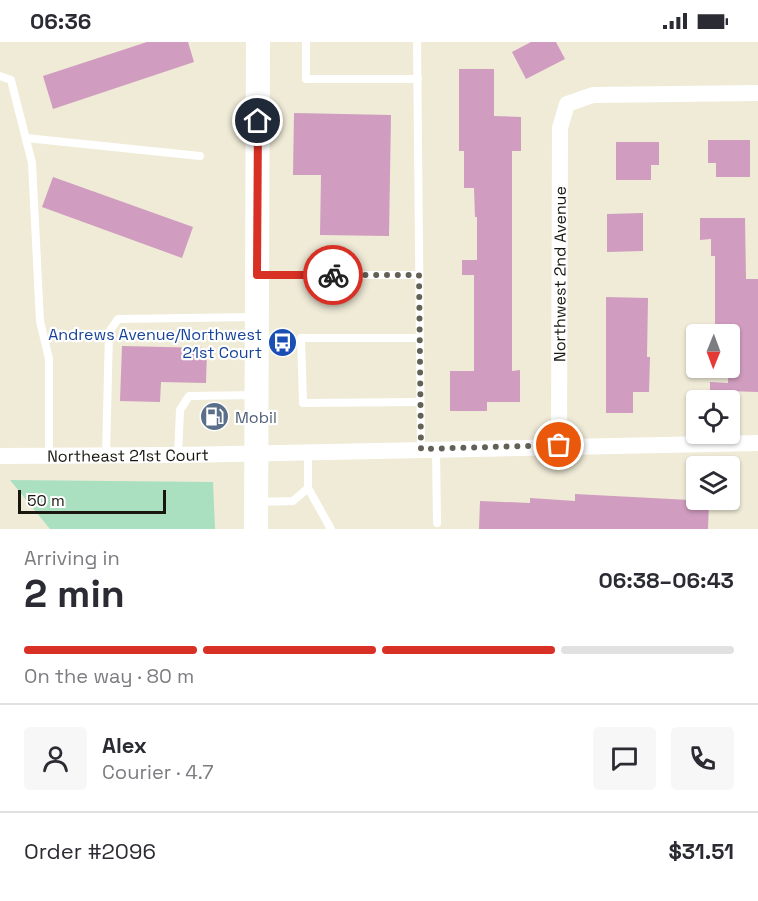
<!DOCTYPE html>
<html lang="en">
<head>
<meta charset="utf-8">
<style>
	:root { --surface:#fff; --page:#f7f7f7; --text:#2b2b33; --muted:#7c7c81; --line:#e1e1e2; --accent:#d93025 }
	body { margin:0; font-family:"Space Grotesk",sans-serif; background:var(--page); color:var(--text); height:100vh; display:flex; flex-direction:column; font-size:22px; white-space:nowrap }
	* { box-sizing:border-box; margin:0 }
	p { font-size:20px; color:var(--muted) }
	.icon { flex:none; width:33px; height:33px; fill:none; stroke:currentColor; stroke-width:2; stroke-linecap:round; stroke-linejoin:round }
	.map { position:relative; height:487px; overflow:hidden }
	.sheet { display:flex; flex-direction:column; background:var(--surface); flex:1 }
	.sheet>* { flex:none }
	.needle { width:39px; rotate:181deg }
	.tools { position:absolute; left:686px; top:282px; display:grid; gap:12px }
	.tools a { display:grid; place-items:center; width:54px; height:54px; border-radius:6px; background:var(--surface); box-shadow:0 2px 4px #0004; font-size:30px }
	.scale { position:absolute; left:18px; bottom:15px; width:148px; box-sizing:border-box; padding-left:6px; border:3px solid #18160f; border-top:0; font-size:16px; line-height:21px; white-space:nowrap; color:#18160f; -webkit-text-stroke:4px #fff; paint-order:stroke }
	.pin { position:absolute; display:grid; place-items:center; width:51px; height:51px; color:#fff; margin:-26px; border:3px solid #fff; border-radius:50%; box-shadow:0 2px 6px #0007 }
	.courier { position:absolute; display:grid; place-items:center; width:60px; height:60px; margin:-30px; border:4px solid #d93025; border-radius:50%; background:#fff; color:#222; box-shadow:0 2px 8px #0007 }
	.head em { font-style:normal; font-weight:700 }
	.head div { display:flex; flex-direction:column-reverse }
	.head { display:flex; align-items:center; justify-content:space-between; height:102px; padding:0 24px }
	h1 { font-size:39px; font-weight:700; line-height:45px }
	.bar { display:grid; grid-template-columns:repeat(4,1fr); gap:9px 6px; align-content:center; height:72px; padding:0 24px }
	.bar i { height:8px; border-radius:4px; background:var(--line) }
	.bar .selected { background:var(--accent) }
	.bar p { grid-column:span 4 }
	.line { display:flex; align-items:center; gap:15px; padding:0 24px; border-top:2px solid var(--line) }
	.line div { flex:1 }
	.round { display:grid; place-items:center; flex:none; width:63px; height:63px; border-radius:6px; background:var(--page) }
	.status { display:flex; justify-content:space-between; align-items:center; height:42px; padding:0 30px; background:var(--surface); direction:ltr }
	.status svg { height:16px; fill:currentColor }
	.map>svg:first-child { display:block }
	.green { fill:#aae0c0 }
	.building { fill:#d09cbf }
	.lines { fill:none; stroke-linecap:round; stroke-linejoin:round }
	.service { stroke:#fff; stroke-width:8 }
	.minor { stroke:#fff; stroke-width:16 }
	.secondary { stroke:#fff; stroke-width:24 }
	.done { stroke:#636155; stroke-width:6; stroke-dasharray:0 10.8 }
	.route { stroke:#d93025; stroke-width:8 }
	.labels { text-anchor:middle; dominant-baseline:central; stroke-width:4.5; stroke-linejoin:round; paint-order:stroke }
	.street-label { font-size:16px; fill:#18160f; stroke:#fff }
	.transit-label { font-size:16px; fill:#164399; stroke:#fff; text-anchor:end }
	.service-label { font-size:16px; fill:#4e5e75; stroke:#fff; text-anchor:start }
</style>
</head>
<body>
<div class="status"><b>06:36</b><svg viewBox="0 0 49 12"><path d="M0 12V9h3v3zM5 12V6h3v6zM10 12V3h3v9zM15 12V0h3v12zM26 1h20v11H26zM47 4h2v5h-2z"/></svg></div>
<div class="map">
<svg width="758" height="487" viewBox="0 0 758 487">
	<rect width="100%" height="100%" fill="#efebd7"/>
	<path class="green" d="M 10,438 L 213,440 L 215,487 L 50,487 Z"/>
	<g class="building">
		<path d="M 147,0 L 188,0 L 194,20 L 53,67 L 43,34 Z"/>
		<path d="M 531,0 L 556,0 L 565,17 L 526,37 L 512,10 Z"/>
		<path d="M 459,27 L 494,27 L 494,74 L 521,75 L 521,109 L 512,109 L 512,329 L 520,328 L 520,360 L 487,360 L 487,369 L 450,369 L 450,329 L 474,329 L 474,233 L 462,233 L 462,218 L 477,218 L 477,175 L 475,175 L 474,146 L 464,146 L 464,109 L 459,109 Z"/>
		<path d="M 294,71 L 391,73 L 389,194 L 320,193 L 321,133 L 293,133 Z"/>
		<path d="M 708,98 L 750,98 L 750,135 L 716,135 L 716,121 L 708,121 Z"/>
		<path d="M 616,100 L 659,100 L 659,123 L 651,123 L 651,138 L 616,138 Z"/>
		<path d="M 53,135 L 193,185 L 182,216 L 42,165 Z"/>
		<path d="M 643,171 L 643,209 L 607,210 L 607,172 Z"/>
		<path d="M 700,176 L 745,176 L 746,237 L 758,237 L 758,350 L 728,349 L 728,358 L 710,358 L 710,340 L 728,341 L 729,290 L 715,290 L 715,214 L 711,214 L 711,197 L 700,198 Z"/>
		<path d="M 606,255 L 648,256 L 647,315 L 650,315 L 649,350 L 633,350 L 633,371 L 606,371 Z"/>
		<path d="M 122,304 L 207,306 L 206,341 L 161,340 L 160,360 L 120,359 Z"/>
		<path d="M 575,452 L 709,459 L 708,487 L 479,487 L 480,459 L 530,461 L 530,456 L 575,459 Z"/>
	</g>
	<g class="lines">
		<g class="service">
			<path d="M 306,0 L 306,37 L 418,37"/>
			<path d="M 417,0 L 421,407"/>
			<path d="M 0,34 L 11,38 L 32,121 L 40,279 L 49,317 L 49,414"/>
			<path d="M 26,96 L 200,114"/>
			<path d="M 258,233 L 419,233"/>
			<path d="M 420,296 L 301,296 L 303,361 L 420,360"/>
			<path d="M 436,407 L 437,481"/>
			<path d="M 308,410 L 308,446 L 331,487"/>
			<path d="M 106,413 L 109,290 L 118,277 L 254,275"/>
			<path d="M 178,413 L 180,368 L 189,354 L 256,353"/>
			<path d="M 257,460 L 293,459 L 308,446"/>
		</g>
		<g class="minor">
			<path id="s1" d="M 559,403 L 560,86 L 567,62 L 593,53 L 758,51"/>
			<path id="s2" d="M 0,414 L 178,413 L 758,401"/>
		</g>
		<path class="secondary" d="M 256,487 L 258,0"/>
	</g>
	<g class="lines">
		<path class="done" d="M 333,233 L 419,233 L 421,407 L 559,403"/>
		<path class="route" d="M 258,79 L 257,233 L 333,233"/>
	</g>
	<defs>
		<symbol id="bus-disc" viewBox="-11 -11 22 22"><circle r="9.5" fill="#1a4fb4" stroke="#fff"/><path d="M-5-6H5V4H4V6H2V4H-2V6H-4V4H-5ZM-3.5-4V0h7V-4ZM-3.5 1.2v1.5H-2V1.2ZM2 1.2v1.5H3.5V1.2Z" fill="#fff"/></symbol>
		<symbol id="fuel-disc" viewBox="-11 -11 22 22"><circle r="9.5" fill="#5c6f8a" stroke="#fff"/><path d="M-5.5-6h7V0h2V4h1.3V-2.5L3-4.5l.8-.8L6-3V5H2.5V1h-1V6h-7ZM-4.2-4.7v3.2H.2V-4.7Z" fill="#fff"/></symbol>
	</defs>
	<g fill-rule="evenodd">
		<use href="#bus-disc" x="266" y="284" width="33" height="33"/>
		<use href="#fuel-disc" x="198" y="358" width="33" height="33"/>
	</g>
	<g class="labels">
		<g class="street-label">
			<text stroke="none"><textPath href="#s1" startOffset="171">Northwest 2nd Avenue</textPath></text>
			<text stroke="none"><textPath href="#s2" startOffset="128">Northeast 21st Court</textPath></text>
		</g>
		<g class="transit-label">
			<text x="262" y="292">Andrews Avenue/Northwest<tspan x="262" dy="18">21st Court</tspan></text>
		</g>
		<g class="service-label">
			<text x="235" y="375">Mobil</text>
		</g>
	</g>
</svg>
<div class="tools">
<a><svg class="needle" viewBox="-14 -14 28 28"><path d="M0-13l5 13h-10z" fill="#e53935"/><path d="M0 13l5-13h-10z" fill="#7c7c81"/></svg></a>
<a><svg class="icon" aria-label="locate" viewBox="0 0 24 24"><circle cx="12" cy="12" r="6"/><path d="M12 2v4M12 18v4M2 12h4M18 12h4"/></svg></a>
<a><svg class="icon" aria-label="layers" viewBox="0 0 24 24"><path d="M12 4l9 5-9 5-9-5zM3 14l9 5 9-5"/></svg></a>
</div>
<div class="scale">50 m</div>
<div class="pin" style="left:559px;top:403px;background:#ea580c"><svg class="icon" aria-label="bag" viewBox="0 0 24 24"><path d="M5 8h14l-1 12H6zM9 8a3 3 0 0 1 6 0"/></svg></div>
<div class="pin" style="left:258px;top:79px;background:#1f2937"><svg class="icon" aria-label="home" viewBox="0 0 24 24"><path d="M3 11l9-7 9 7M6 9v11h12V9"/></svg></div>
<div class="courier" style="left:333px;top:233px"><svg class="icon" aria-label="bike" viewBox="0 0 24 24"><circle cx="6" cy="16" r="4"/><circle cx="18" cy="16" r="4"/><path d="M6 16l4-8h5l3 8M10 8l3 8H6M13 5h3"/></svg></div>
</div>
<section class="sheet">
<div class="head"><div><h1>2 min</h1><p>Arriving in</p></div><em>06:38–06:43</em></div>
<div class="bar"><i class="selected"></i><i class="selected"></i><i class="selected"></i><i></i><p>On the way · 80 m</p></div>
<div class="line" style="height:108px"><a class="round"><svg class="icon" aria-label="person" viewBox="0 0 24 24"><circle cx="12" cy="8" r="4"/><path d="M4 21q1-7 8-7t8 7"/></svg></a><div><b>Alex</b><p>Courier · 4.7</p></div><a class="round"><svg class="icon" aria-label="chat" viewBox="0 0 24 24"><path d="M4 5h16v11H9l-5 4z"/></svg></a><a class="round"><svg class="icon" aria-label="phone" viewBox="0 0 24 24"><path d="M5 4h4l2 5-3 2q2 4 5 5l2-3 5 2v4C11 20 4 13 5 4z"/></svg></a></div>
<div class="line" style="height:78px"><div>Order #2096</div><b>$31.51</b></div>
</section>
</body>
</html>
